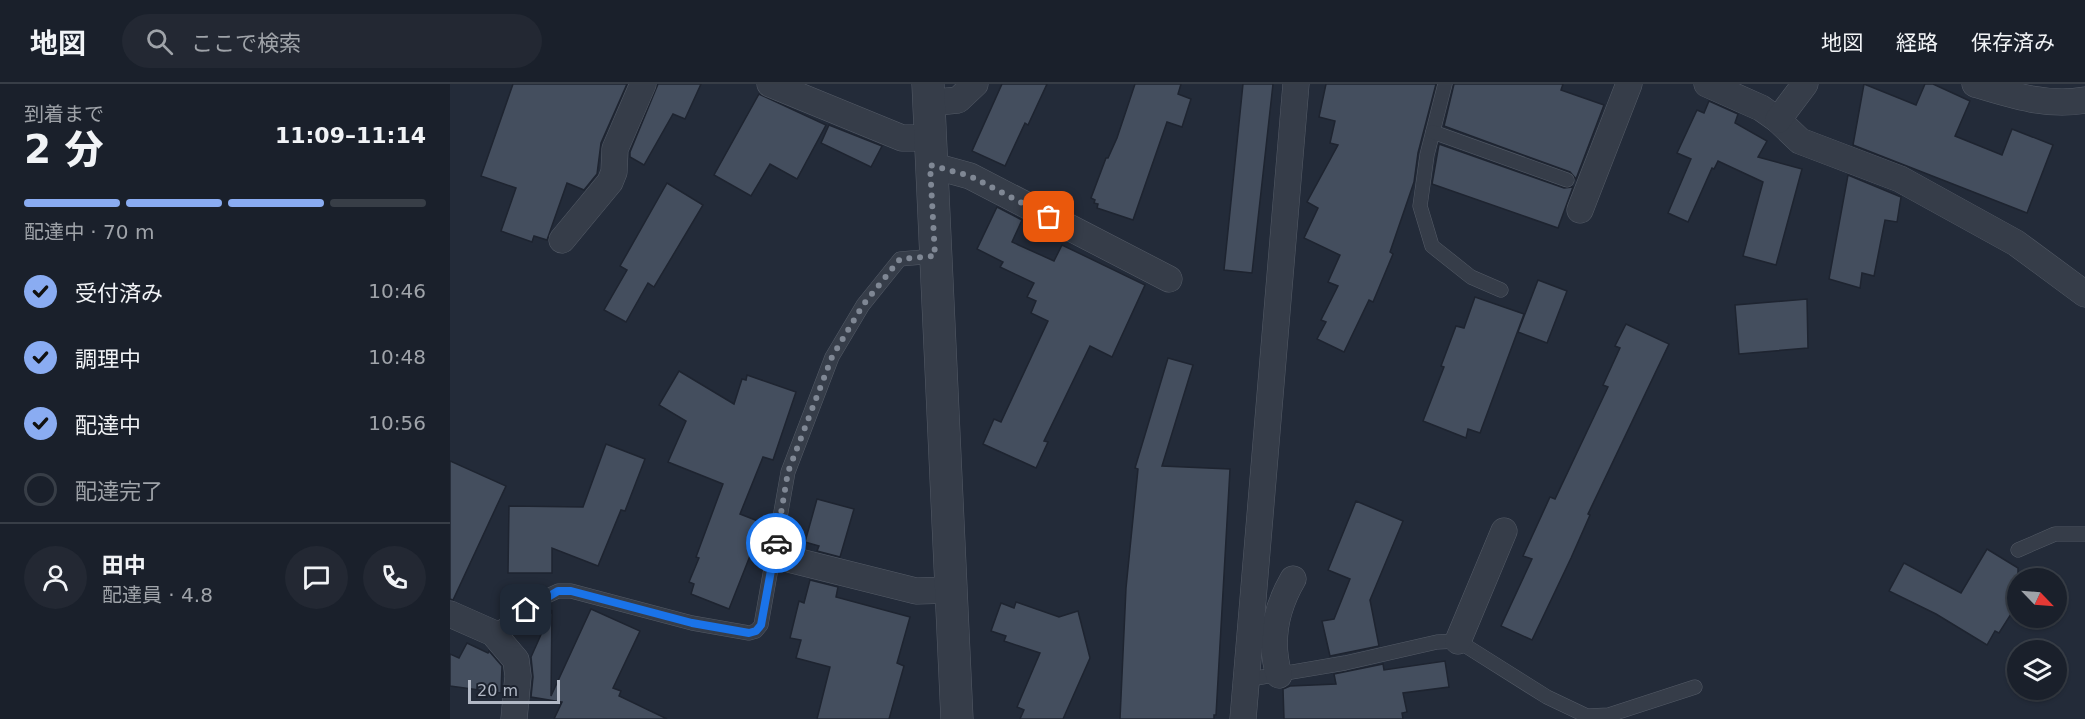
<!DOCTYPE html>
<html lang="ja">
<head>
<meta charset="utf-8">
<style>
	:root { --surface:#1a202b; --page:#232833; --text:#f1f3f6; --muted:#9fa3a9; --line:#383e47; --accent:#8aacf2 }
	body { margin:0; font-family:"DejaVu Sans","Noto Sans JP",sans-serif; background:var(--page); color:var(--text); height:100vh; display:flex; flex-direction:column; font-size:22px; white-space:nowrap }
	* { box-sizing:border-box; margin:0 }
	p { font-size:20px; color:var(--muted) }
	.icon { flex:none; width:33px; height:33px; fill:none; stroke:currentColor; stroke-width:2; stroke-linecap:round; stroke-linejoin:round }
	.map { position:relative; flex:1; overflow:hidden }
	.details { display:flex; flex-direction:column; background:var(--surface); width:450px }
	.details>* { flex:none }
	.needle { width:39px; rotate:115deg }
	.tools { position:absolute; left:1557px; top:484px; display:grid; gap:12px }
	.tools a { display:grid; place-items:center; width:60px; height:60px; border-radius:50%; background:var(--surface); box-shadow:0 2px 4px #0004,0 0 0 2px var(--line); font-size:30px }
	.scale { position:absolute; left:18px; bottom:15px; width:92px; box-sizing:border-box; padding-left:6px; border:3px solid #b1b8c5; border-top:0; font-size:16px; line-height:21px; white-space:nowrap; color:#b1b8c5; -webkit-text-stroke:4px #1c222e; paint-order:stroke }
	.pin { position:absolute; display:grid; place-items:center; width:51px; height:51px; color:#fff; margin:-26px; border-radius:12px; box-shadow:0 3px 9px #0006 }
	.courier { position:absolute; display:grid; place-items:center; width:60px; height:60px; margin:-30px; border:4px solid #1a73e8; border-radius:50%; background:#fff; color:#222; box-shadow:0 2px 8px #0007 }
	.summary em { font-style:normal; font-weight:800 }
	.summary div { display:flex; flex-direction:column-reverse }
	.summary { display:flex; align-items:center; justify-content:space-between; height:102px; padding:0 24px }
	h1 { font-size:39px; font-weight:800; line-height:45px }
	.bar { display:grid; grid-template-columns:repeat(4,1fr); gap:9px 6px; align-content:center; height:72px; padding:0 24px }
	.bar i { height:8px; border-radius:4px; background:var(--line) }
	.bar .on { background:var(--accent) }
	.bar p { grid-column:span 4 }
	.line { display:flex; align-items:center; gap:15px; padding:0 24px; border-top:2px solid var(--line) }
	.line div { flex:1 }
	.round { display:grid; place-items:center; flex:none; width:63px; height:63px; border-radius:32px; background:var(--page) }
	ol { padding:0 24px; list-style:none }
	li { display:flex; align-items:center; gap:18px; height:66px }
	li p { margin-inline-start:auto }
	li .icon { padding:6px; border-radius:50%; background:var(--accent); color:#111; stroke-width:4 }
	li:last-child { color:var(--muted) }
	li i { width:33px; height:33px; border:3px solid var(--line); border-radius:50% }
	header { display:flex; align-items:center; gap:36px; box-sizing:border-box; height:84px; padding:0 30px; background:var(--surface); border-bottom:2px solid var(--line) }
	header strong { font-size:28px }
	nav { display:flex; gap:33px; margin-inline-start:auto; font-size:21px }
	.search { width:420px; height:54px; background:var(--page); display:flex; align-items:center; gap:15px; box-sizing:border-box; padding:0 21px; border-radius:33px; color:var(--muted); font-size:22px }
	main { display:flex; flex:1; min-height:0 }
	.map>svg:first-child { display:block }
	.building { fill:#444e5e; stroke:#1e2430; stroke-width:1.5 }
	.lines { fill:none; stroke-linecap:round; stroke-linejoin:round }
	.service-casing { stroke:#545b67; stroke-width:15 }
	.minor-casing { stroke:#545b67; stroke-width:27 }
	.tertiary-casing { stroke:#545b67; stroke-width:33 }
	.service { stroke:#363d49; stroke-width:14 }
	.minor { stroke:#363d49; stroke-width:26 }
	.tertiary { stroke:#363d49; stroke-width:32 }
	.done { stroke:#7f8794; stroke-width:6; stroke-dasharray:0 10.8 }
	.route { stroke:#1a73e8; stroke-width:8 }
</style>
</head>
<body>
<header>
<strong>地図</strong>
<div class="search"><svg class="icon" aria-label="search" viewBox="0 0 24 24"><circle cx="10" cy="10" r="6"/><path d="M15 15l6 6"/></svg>ここで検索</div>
<nav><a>地図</a><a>経路</a><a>保存済み</a></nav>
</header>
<main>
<section class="details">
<div class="summary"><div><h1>2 分</h1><p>到着まで</p></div><em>11:09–11:14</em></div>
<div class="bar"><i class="on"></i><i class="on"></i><i class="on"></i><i></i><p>配達中 · 70 m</p></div>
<ol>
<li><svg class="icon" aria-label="check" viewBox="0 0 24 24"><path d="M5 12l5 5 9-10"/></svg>受付済み<p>10:46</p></li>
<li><svg class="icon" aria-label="check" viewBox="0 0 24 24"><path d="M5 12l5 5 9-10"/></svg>調理中<p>10:48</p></li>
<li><svg class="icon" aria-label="check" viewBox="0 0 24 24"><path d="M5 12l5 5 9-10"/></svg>配達中<p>10:56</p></li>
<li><i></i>配達完了</li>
</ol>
<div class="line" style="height:108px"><a class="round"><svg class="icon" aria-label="person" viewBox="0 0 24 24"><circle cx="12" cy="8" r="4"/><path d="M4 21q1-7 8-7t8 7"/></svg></a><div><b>田中</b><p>配達員 · 4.8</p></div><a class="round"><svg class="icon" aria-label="chat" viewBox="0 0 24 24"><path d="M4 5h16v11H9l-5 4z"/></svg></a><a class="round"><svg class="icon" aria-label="phone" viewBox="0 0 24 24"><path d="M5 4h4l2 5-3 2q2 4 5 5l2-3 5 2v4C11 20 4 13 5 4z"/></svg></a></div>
</section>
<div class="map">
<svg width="1635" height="635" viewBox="0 0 1635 635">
	<rect width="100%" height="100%" fill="#232b39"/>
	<g class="building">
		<path d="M 63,0 L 177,0 L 151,59 L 147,90 L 134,106 L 117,99 L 97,156 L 84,152 L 82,158 L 51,147 L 66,104 L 31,92 Z"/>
		<path d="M 208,0 L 251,0 L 235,35 L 223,30 L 194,81 L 180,73 L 180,68 Z"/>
		<path d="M 552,0 L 597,0 L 578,41 L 575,39 L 555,82 L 522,67 Z"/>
		<path d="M 685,0 L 731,0 L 728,10 L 741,15 L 732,43 L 717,38 L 683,136 L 647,124 L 648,120 L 644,119 L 645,116 L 641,114 L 656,74 L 658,74 L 667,54 Z"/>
		<path d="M 793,0 L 823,0 L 802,189 L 774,186 Z"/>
		<path d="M 876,0 L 986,0 L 968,69 L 964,98 L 940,168 L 943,170 L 923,218 L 919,216 L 894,268 L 867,255 L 876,238 L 871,236 L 888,202 L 878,198 L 890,171 L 854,154 L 868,124 L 857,118 L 888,61 L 880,59 L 885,37 L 869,33 Z"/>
		<path d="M 1004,0 L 1113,0 L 1111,6 L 1154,21 L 1126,95 L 1120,88 L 994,42 Z"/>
		<path d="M 1414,0 L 1466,21 L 1475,0 L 1483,0 L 1520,17 L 1505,52 L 1552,71 L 1562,45 L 1603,61 L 1577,129 L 1403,61 Z"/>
		<path d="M 309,10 L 376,41 L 347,95 L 320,80 L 301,112 L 264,91 Z"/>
		<path d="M 1259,17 L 1288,30 L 1285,39 L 1317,57 L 1308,73 L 1352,85 L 1326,181 L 1293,172 L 1313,98 L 1268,77 L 1264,85 L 1262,84 L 1238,138 L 1218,129 L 1241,75 L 1227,69 L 1247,26 L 1254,29 Z"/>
		<path d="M 379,41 L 432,62 L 421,83 L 371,59 Z"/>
		<path d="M 989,60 L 1114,104 L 1123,103 L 1108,144 L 982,100 Z"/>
		<path d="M 1398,91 L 1451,113 L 1447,138 L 1435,136 L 1424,192 L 1412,189 L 1410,204 L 1379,195 Z"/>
		<path d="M 217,99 L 253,121 L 204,203 L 198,199 L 176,238 L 154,226 L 177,186 L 170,182 Z"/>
		<path d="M 547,123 L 572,136 L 562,158 L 604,177 L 612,161 L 695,201 L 662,273 L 640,262 L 594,357 L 598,358 L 586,384 L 533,360 L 544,335 L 551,338 L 598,237 L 581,229 L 586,217 L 577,213 L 584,199 L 550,183 L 553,178 L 527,165 Z"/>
		<path d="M 1088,196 L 1117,207 L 1097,259 L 1068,248 Z"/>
		<path d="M 1025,213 L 1074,230 L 1030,349 L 1018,345 L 1016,354 L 973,337 L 994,283 L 991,282 L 1006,242 L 1014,244 Z"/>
		<path d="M 1357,215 L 1358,264 L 1289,270 L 1285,221 Z"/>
		<path d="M 1176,240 L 1219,260 L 1138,430 L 1140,431 L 1121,474 L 1082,556 L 1051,542 L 1082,475 L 1073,472 L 1100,413 L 1105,415 L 1158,303 L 1153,301 L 1170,264 L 1165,262 Z"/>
		<path d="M 718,274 L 743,281 L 712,382 L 780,385 L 766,631 L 764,631 L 764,635 L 670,635 L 676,504 L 688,385 L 685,384 Z"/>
		<path d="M 229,287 L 284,320 L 292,295 L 296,296 L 297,291 L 346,308 L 323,376 L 313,373 L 290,430 L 313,439 L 279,525 L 241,510 L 244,500 L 239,498 L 249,474 L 246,473 L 273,400 L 218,378 L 236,337 L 209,321 Z"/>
		<path d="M 156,360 L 195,375 L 175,427 L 171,426 L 148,482 L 102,464 L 102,489 L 58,489 L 59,422 L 133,423 Z"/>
		<path d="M 0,377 L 56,402 L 3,516 L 0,515 Z"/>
		<path d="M 367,415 L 404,425 L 390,473 L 367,467 L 369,462 L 355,458 Z"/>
		<path d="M 906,417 L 953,437 L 920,516 L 929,562 L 880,572 L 872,537 L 884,535 L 900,495 L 878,486 Z"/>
		<path d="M 1537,465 L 1568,484 L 1568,519 L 1549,549 L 1545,547 L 1537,561 L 1486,530 L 1439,507 L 1454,479 L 1511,509 Z"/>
		<path d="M 360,496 L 388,503 L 386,513 L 460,533 L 447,579 L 454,582 L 439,635 L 367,635 L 380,583 L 346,574 L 351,556 L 340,554 L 349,517 L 354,519 Z"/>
		<path d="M 566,518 L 609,533 L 628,527 L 640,574 L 613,635 L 570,635 L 574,626 L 567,623 L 590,569 L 554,557 L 556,552 L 541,547 L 551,519 L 564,524 Z"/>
		<path d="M 141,525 L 190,547 L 163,604 L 171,607 L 169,612 L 217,635 L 104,635 L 112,618 L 81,613 L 83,593 L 81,573 L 102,526 L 101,612 Z"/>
		<path d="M 17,559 L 38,569 L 39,567 L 52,582 L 51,609 L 0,602 L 0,570 L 9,574 Z"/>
		<path d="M 995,577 L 999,603 L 953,609 L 957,628 L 952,629 L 953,635 L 834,635 L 833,605 L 840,602 L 886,600 L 884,590 L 933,580 L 934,586 Z"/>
	</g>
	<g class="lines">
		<defs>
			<g id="service">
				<path d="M 995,0 L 977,71 L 970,122 L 982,162 L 1021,193 L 1051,206"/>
				<path d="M 983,48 L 1117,96"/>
				<path d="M 1568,466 L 1605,450 L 1635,450"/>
				<path d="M 43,549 L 95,513 L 108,507 L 121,507 L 242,539 L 299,549 L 306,547 L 311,541 L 338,388 L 382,273 L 413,221 L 450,175 L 485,172"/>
				<path d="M 795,596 L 895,579 L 987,558 L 1008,557 L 1097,613 L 1137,632 L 1159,631 L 1245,603"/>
			</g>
			<g id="minor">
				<path d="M 320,0 L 452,54 L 479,54"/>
				<path d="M 1257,0 L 1311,24 L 1328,36 L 1350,57 L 1450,95 L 1566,159 L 1635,210"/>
				<path d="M 1525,0 C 1561,11 1598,23 1635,16"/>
				<path d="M 478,19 L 508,16 L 525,0"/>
				<path d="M 1328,36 L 1355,0"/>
				<path d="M 480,81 L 520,92 L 719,195"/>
				<path d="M 1130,126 L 1179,0"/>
				<path d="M 112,156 L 160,98 L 164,88 L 165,65 L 193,0"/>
				<path d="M 325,468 L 342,476 L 466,507 L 501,506"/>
				<path d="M 0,530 L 43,549 L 66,576 L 68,592 L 64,635"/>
				<path d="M 1008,557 L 1054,447"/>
				<path d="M 829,591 C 819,557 825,526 843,495"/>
				<path d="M 793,635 L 846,0"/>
			</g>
			<path id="tertiary" d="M 478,0 L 507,635"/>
		</defs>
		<use href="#service" class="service-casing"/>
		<use href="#minor" class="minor-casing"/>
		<use href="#tertiary" class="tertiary-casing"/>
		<use href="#service" class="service"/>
		<use href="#minor" class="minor"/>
		<use href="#tertiary" class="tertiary"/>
	</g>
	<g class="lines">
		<path class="done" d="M 326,459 L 338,388 L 382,273 L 413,221 L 450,175 L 485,172 L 480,81 L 520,92 L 599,133"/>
		<path class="route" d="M 76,526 L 108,507 L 121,507 L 242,539 L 299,549 L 306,547 L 311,541 L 326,459"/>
	</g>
</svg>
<div class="tools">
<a><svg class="needle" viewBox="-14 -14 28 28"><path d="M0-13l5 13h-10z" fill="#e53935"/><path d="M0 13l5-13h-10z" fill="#9fa3a9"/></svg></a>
<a><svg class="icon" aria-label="layers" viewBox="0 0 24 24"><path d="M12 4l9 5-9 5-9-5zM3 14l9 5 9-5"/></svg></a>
</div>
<div class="scale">20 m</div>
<div class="pin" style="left:599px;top:133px;background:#ea580c"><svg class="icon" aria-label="bag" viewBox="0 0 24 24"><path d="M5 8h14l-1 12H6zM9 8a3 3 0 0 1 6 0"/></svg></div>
<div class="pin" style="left:76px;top:526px;background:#1f2937"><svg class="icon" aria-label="home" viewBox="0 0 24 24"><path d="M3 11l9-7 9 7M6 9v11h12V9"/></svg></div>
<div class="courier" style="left:326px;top:459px"><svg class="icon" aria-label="car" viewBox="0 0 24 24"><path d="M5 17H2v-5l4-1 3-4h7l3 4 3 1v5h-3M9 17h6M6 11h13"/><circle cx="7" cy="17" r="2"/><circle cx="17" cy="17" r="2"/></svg></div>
</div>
</main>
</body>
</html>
